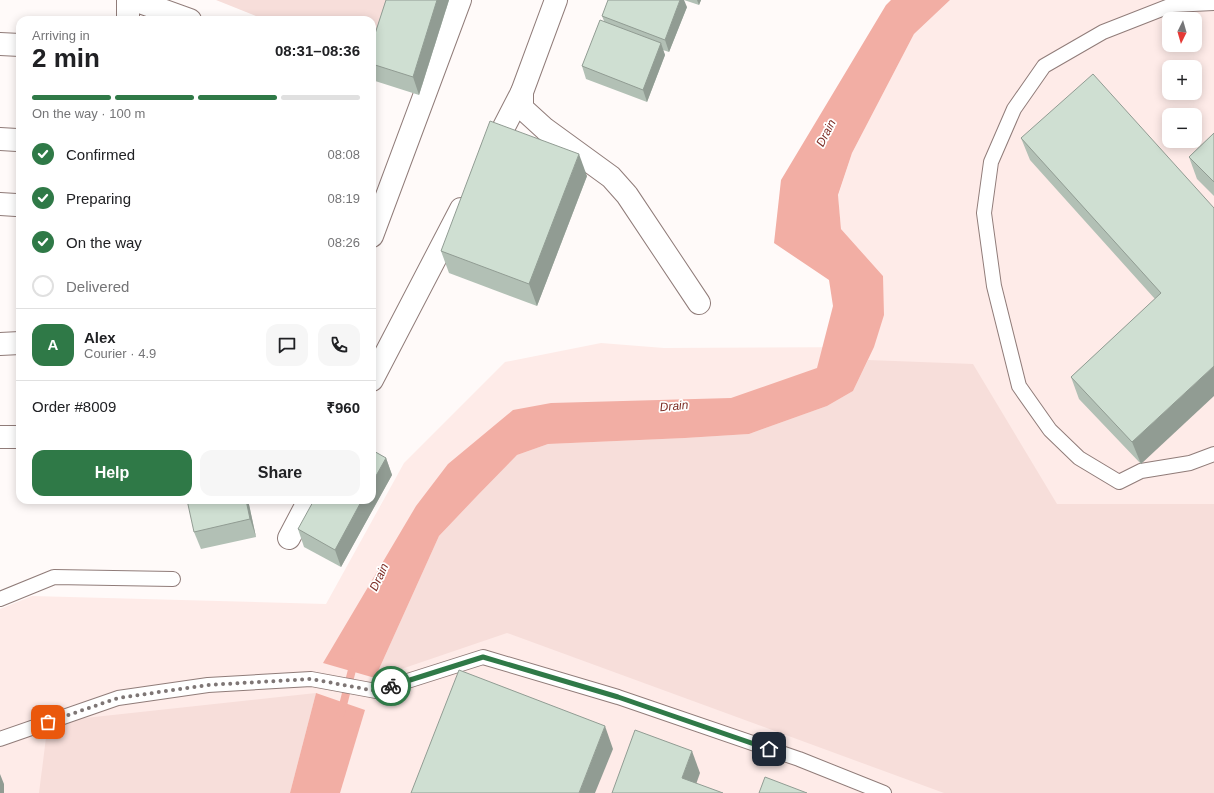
<!DOCTYPE html>
<html lang="en">
<head>
<meta charset="utf-8">
<style>
	:root { --surface:#fff; --page:#f6f6f6; --text:#202124; --muted:#757577; --line:#e0e0e0; --accent:#2f7947 }
	body { margin:0; font-family:Arial,sans-serif; background:var(--page); color:var(--text); height:100vh; display:flex; flex-direction:column; font-size:15px; white-space:nowrap }
	* { box-sizing:border-box; margin:0 }
	p { font-size:13px; color:var(--muted) }
	.icon { flex:none; width:22px; height:22px; fill:none; stroke:currentColor; stroke-width:2; stroke-linecap:round; stroke-linejoin:round }
	.map { position:relative; flex:1; overflow:hidden }
	.side { position:absolute; left:16px; top:16px; width:360px; height:488px; display:flex; flex-direction:column; background:var(--surface); border-radius:12px; box-shadow:0 2px 10px #0003 }
	.side>* { flex:none }
	.needle { width:26px; rotate:185deg }
	.tools { position:absolute; left:1162px; top:12px; display:grid; gap:8px }
	.tools a { display:grid; place-items:center; width:40px; height:40px; border-radius:8px; background:var(--surface); box-shadow:0 2px 10px #0003; font-size:20px }
	.pin { position:absolute; display:grid; place-items:center; width:34px; height:34px; color:#fff; margin:-17px; border-radius:8px; box-shadow:0 2px 6px #0006 }
	.courier { position:absolute; display:grid; place-items:center; width:40px; height:40px; margin:-20px; border:3px solid #2f7947; border-radius:50%; background:#fff; color:#222; box-shadow:0 1px 5px #0007 }
	.overview em { font-style:normal; font-weight:800 }
	.overview div { display:flex; flex-direction:column-reverse }
	.overview { display:flex; align-items:center; justify-content:space-between; height:68px; padding:0 16px }
	h1 { font-size:26px; font-weight:800; line-height:30px }
	.bar { display:grid; grid-template-columns:repeat(4,1fr); gap:6px 4px; align-content:center; height:48px; padding:0 16px }
	.bar i { height:5px; border-radius:3px; background:var(--line) }
	.bar .active { background:var(--accent) }
	.bar p { grid-column:span 4 }
	.line { display:flex; align-items:center; gap:10px; padding:0 16px; border-top:1px solid var(--line) }
	.line div { flex:1 }
	.round { display:grid; place-items:center; flex:none; width:42px; height:42px; border-radius:12px; background:var(--page) }
	ol { padding:0 16px; list-style:none }
	li { display:flex; align-items:center; gap:12px; height:44px }
	li p { margin-inline-start:auto }
	li .icon { padding:4px; border-radius:50%; background:var(--accent); color:#fff; stroke-width:4 }
	li:last-child { color:var(--muted) }
	li i { width:22px; height:22px; border:2px solid var(--line); border-radius:50% }
	.button { display:flex; gap:8px; margin-top:auto; padding:8px 16px }
	.button a { flex:1; height:46px; border-radius:12px; background:var(--accent); color:#fff; font-size:16px; font-weight:800; line-height:46px; text-align:center }
	.button a+a { background:var(--page); color:var(--text) }
	.map>svg:first-child { display:block }
	.built { fill:#feebe8; fill-rule:evenodd }
	.green { fill:#f7deda }
	.water { fill:#f2aea4 }
	.lines { fill:none; stroke-linecap:round; stroke-linejoin:round }
	.stream { stroke:#f2aea4; stroke-width:8 }
	.service-casing { stroke:#907c79; stroke-width:16 }
	.minor-casing { stroke:#907c79; stroke-width:24 }
	.service { stroke:#fff; stroke-width:14 }
	.minor { stroke:#fff; stroke-width:22 }
	.wall { fill:#b2c0b5 }
	.shaded-wall { fill:#919c93 }
	.building { fill:#cfdfd2; stroke:#919c93 }
	.done { stroke:#7e7675; stroke-width:4; stroke-dasharray:0 7.2 }
	.route { stroke:#2f7947; stroke-width:5 }
	.labels { text-anchor:middle; dominant-baseline:central; stroke-width:3.5; stroke-linejoin:round; paint-order:stroke }
	.water-label { font-size:12px; font-style:italic; fill:#7d2e26; stroke:#fff }
</style>
</head>
<body>
<div class="map">
<svg width="1214" height="793" viewBox="0 0 1214 793">
	<rect width="100%" height="100%" fill="#fffaf9"/>
	<path class="built" d="M 950,0 L 1214,0 L 1214,793 L 0,793 L 0,609 L 32,596 L 326,604 L 404,463 L 505,362 L 601,343 L 664,348 L 874,347 L 883,276 L 841,229 L 838,196 L 852,153 L 914,34 ZM 1169,19 L 1195,19 L 1195,45 L 1169,45 ZM 1169,67 L 1195,67 L 1195,93 L 1169,93 ZM 1169,115 L 1195,115 L 1195,141 L 1169,141 Z"/>
	<g class="green">
		<path d="M 216,0 L 390,0 L 372,53 L 372,20 L 266,20 Z"/>
		<path d="M 868,360 L 973,364 L 1057,504 L 1214,504 L 1214,793 L 944,793 L 507,633 L 375,678 L 439,536 L 477,496 L 517,455 L 548,444 L 685,438 L 749,434 L 827,406 L 853,391 Z"/>
		<path d="M 316,693 L 290,793 L 39,793 L 48,722 Z"/>
	</g>
	<g class="water">
		<path d="M 891,0 L 950,0 L 914,34 L 852,153 L 838,195 L 841,229 L 883,276 L 884,315 L 874,347 L 853,391 L 827,406 L 749,434 L 685,438 L 548,444 L 517,455 L 477,496 L 439,536 L 375,678 L 323,663 L 416,506 L 448,464 L 513,410 L 551,403 L 731,398 L 817,368 L 833,306 L 829,280 L 774,243 L 781,180 L 886,5 Z"/>
		<path d="M 316,693 L 365,710 L 340,793 L 290,793 Z"/>
	</g>
	<g class="lines">
		<path class="stream" d="M 341,713 L 354,662"/>
		<defs>
			<g id="service">
				<path d="M 1214,3 L 1172,5 L 1103,32 L 1044,66 L 1014,109 L 991,162 L 984,213 L 994,286 L 1019,386 L 1050,430 L 1079,458 L 1119,482 L 1141,471 L 1190,463 L 1214,454"/>
				<path d="M 0,599 L 54,577 L 173,579"/>
				<path d="M 0,739 L 118,698 L 208,685 L 311,679 L 376,691 L 483,657 L 618,697 L 799,759 L 884,793"/>
			</g>
			<g id="minor">
				<path d="M 134,0 L 190,20"/>
				<path d="M 556,0 L 522,92 L 522,108 L 545,129 L 611,177 L 627,195 L 699,303"/>
				<path d="M 128,20 L 128,0"/>
				<path d="M 0,44 L 20,45"/>
				<path d="M 0,139 L 17,140"/>
				<path d="M 491,152 L 522,92"/>
				<path d="M 0,204 L 16,205"/>
				<path d="M 372,236 L 460,0"/>
				<path d="M 0,344 L 20,343"/>
				<path d="M 372,380 L 461,209"/>
				<path d="M 0,437 L 20,437"/>
				<path d="M 289,538 L 309,500"/>
			</g>
		</defs>
		<use href="#service" class="service-casing"/>
		<use href="#minor" class="minor-casing"/>
		<use href="#service" class="service"/>
		<use href="#minor" class="minor"/>
	</g>
	<g class="wall">
		<path d="M 386,0 L 449,0 L 419,95 L 372,80 L 372,43 Z"/>
		<path d="M 684,0 L 701,0 L 699,5 Z"/>
		<path d="M 687,7 L 669,52 L 663,50 L 665,55 L 647,102 L 586,79 L 582,66 L 604,21 L 602,16 Z"/>
		<path d="M 1214,133 L 1214,196 L 1197,179 L 1189,157 Z"/>
		<path d="M 1021,138 L 1214,208 L 1141,464 L 1079,399 L 1071,377 L 1155,299 L 1030,160 Z"/>
		<path d="M 587,176 L 537,306 L 449,273 L 441,251 Z"/>
		<path d="M 386,458 L 392,475 L 341,567 L 304,547 L 298,529 Z"/>
		<path d="M 248,500 L 256,537 L 201,549 L 194,532 Z"/>
	</g>
	<g class="shaded-wall">
		<path d="M 437,0 L 449,0 L 419,95 L 413,77 Z"/>
		<path d="M 680,0 L 684,0 L 687,7 L 669,52 L 665,40 Z"/>
		<path d="M 697,0 L 701,0 L 699,5 Z"/>
		<path d="M 661,43 L 665,55 L 647,102 L 643,90 Z"/>
		<path d="M 579,154 L 587,176 L 537,306 L 529,284 Z"/>
		<path d="M 1214,366 L 1214,396 L 1141,464 L 1132,442 Z"/>
		<path d="M 386,458 L 392,475 L 341,567 L 335,550 L 362,500 L 372,500 L 372,483 Z"/>
		<path d="M 246,500 L 248,500 L 256,537 L 250,519 Z"/>
		<path d="M 605,726 L 613,749 L 595,793 L 579,793 Z"/>
		<path d="M 692,751 L 700,773 L 693,793 L 682,778 Z"/>
		<path d="M 0,774 L 4,784 L 4,793 L 0,793 Z"/>
	</g>
	<g class="building">
		<path d="M 386,0 L 437,0 L 413,77 L 372,64 L 372,43 Z"/>
		<path d="M 608,0 L 680,0 L 665,40 L 602,16 Z"/>
		<path d="M 600,20 L 661,43 L 643,90 L 582,66 Z"/>
		<path d="M 1093,74 L 1214,208 L 1214,366 L 1132,442 L 1071,377 L 1161,293 L 1021,138 Z"/>
		<path d="M 490,121 L 579,154 L 529,284 L 441,251 Z"/>
		<path d="M 1214,133 L 1214,182 L 1189,157 Z"/>
		<path d="M 372,450 L 386,458 L 372,483 Z"/>
		<path d="M 187,500 L 246,500 L 250,519 L 194,532 Z"/>
		<path d="M 314,500 L 362,500 L 335,550 L 298,529 Z"/>
		<path d="M 459,670 L 605,726 L 579,793 L 411,793 Z"/>
		<path d="M 635,730 L 692,751 L 682,778 L 723,793 L 612,793 Z"/>
		<path d="M 765,777 L 807,793 L 759,793 Z"/>
	</g>
	<g class="lines">
		<path class="done" d="M 48,722 L 118,698 L 208,685 L 311,679 L 376,691 L 391,686"/>
		<path class="route" d="M 391,686 L 483,657 L 618,697 L 769,749"/>
	</g>
	<g class="labels">
		<g class="water-label">
			<text transform="translate(826 133) rotate(-63)">Drain</text>
			<text transform="translate(674 406) rotate(-5)">Drain</text>
			<text transform="translate(379 577) rotate(-65)">Drain</text>
		</g>
	</g>
</svg>
<div class="tools">
<a><svg class="needle" viewBox="-14 -14 28 28"><path d="M0-13l5 13h-10z" fill="#e53935"/><path d="M0 13l5-13h-10z" fill="#757577"/></svg></a>
<a>+</a>
<a>−</a>
</div>
<div class="pin" style="left:48px;top:722px;background:#ea580c"><svg class="icon" aria-label="bag" viewBox="0 0 24 24"><path d="M5 8h14l-1 12H6zM9 8a3 3 0 0 1 6 0"/></svg></div>
<div class="pin" style="left:769px;top:749px;background:#1f2937"><svg class="icon" aria-label="home" viewBox="0 0 24 24"><path d="M3 11l9-7 9 7M6 9v11h12V9"/></svg></div>
<div class="courier" style="left:391px;top:686px"><svg class="icon" aria-label="bike" viewBox="0 0 24 24"><circle cx="6" cy="16" r="4"/><circle cx="18" cy="16" r="4"/><path d="M6 16l4-8h5l3 8M10 8l3 8H6M13 5h3"/></svg></div>
<section class="side">
<div class="overview"><div><h1>2 min</h1><p>Arriving in</p></div><em>08:31–08:36</em></div>
<div class="bar"><i class="active"></i><i class="active"></i><i class="active"></i><i></i><p>On the way · 100 m</p></div>
<ol>
<li><svg class="icon" aria-label="check" viewBox="0 0 24 24"><path d="M5 12l5 5 9-10"/></svg>Confirmed<p>08:08</p></li>
<li><svg class="icon" aria-label="check" viewBox="0 0 24 24"><path d="M5 12l5 5 9-10"/></svg>Preparing<p>08:19</p></li>
<li><svg class="icon" aria-label="check" viewBox="0 0 24 24"><path d="M5 12l5 5 9-10"/></svg>On the way<p>08:26</p></li>
<li><i></i>Delivered</li>
</ol>
<div class="line" style="height:72px"><b class="round" style="background:var(--accent);color:#fff">A</b><div><b>Alex</b><p>Courier · 4.9</p></div><a class="round"><svg class="icon" aria-label="chat" viewBox="0 0 24 24"><path d="M4 5h16v11H9l-5 4z"/></svg></a><a class="round"><svg class="icon" aria-label="phone" viewBox="0 0 24 24"><path d="M5 4h4l2 5-3 2q2 4 5 5l2-3 5 2v4C11 20 4 13 5 4z"/></svg></a></div>
<div class="line" style="height:52px"><div>Order #8009</div><b>₹960</b></div>
<div class="button"><a>Help</a><a>Share</a></div>
</section>
</div>
</body>
</html>
